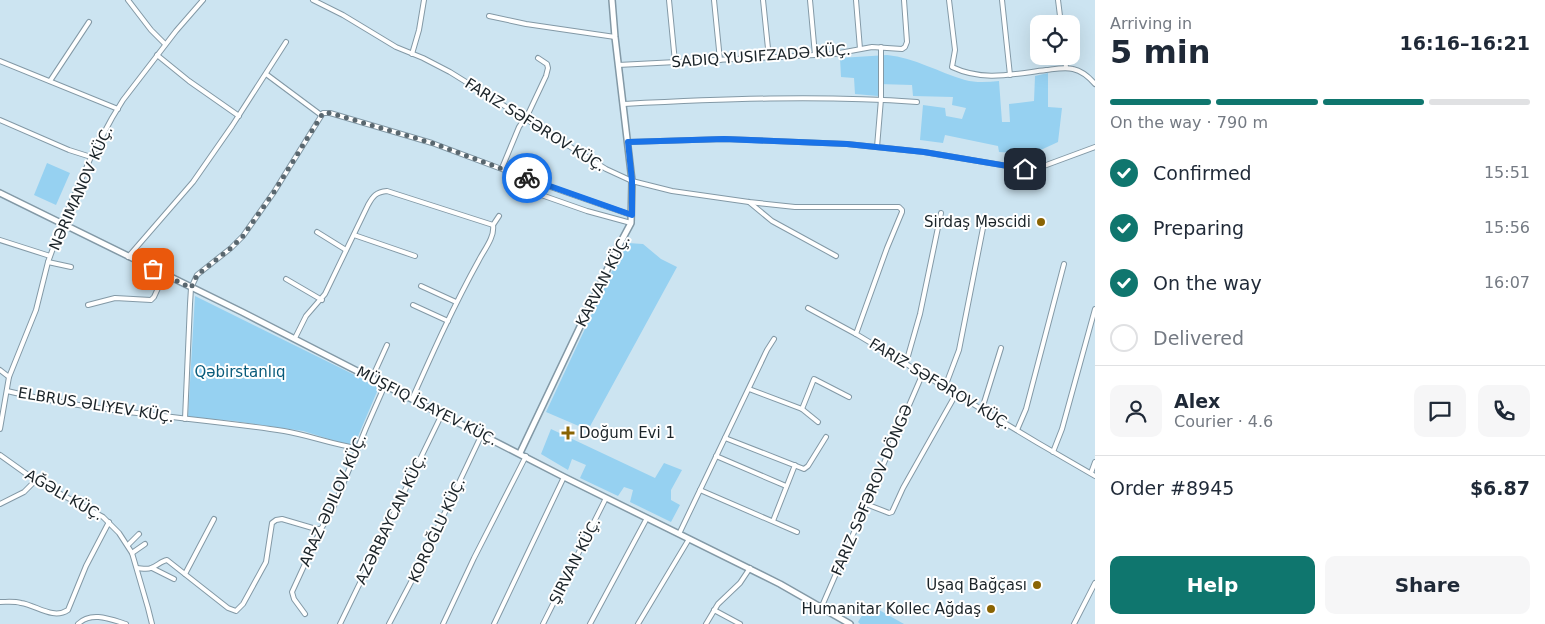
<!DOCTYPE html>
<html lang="en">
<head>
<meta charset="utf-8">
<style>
	:root { --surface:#fff; --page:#f6f6f7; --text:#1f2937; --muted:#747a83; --line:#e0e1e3; --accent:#0f766e }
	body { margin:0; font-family:"DejaVu Sans",sans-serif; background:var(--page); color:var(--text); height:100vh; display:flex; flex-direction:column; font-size:19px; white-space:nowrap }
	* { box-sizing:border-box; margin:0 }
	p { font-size:16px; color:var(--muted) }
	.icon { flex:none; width:28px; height:28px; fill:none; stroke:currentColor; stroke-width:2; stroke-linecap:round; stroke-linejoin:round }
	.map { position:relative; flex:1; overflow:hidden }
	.sheet { display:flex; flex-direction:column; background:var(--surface); width:450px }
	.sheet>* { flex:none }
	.tools { position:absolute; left:1030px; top:15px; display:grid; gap:10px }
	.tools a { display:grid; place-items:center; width:50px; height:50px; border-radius:10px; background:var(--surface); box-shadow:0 5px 20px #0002; font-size:25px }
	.pin { position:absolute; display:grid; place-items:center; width:42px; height:42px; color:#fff; margin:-21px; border-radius:10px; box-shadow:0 2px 8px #0006 }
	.courier { position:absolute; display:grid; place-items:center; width:50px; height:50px; margin:-25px; border:4px solid #1a73e8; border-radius:50%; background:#fff; color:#222; box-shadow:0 1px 6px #0007 }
	.head em { font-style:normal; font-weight:800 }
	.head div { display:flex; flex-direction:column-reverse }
	.head { display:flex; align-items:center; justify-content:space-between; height:85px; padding:0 15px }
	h1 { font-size:32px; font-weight:800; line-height:38px }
	.bar { display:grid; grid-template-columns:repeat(4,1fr); gap:8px 5px; align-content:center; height:60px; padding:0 15px }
	.bar i { height:6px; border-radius:4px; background:var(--line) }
	.bar .on { background:var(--accent) }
	.bar p { grid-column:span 4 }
	.line { display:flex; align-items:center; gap:12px; padding:0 15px; border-top:1px solid var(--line) }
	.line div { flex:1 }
	.round { display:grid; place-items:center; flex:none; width:52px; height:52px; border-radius:10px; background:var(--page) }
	ol { padding:0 15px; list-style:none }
	li { display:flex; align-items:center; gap:15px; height:55px }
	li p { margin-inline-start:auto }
	li .icon { padding:5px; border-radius:50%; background:var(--accent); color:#fff; stroke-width:4 }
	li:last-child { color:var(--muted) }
	li i { width:28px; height:28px; border:2px solid var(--line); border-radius:50% }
	.primary-button { display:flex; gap:10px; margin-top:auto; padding:10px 15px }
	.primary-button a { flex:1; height:58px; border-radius:10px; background:var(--accent); color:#fff; font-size:20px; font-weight:800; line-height:58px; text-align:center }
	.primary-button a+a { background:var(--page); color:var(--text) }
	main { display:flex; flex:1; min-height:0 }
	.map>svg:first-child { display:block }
	.green { fill:#96d1f1 }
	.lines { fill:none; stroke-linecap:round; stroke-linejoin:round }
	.minor-casing { stroke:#8399a6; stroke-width:6 }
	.tertiary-casing { stroke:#8399a6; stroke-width:8 }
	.minor { stroke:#fff; stroke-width:4 }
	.tertiary { stroke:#fff; stroke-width:5 }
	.done { stroke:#59676f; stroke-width:5; stroke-dasharray:0 9 }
	.route { stroke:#1a73e8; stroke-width:6 }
	.poi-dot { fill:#8a6403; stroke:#fff; stroke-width:2 }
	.labels { text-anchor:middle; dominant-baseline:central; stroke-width:4; stroke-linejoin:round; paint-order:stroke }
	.street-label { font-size:15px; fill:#1b2429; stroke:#fff }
	.poi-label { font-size:15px; fill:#1b2429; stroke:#fff; text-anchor:end }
	.park-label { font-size:15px; fill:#095b7b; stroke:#fff }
</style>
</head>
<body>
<main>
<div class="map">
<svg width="1095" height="624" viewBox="0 0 1095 624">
	<rect width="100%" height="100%" fill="#cce4f1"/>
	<g class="green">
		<path d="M 887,55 C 915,58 938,72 965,80 C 976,83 988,82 999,81 L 1002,122 L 1010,122 L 1009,104 L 1034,101 L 1035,76 L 1048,73 L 1048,107 L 1062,108 L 1058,142 L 1032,154 L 999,152 L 998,146 L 945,135 L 943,143 L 920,140 L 923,105 L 945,108 L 946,116 L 962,119 L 966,108 L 952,105 L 953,97 L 913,96 L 912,85 L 878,84 L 878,96 L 855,94 L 854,78 L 841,77 L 840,58 Z"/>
		<path d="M 47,163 L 70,173 L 56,205 L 34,195 Z"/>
		<path d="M 628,243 L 643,244 L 661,259 L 677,267 L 588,430 L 546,412 L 621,252 Z"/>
		<path d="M 195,296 L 379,387 L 356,441 L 348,445 L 303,431 L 234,421 L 188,417 Z"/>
		<path d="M 551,429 L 655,478 L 664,463 L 682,470 L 671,490 L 671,500 L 680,505 L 671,522 L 630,502 L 633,490 L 624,487 L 618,496 L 580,478 L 586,465 L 572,459 L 568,470 L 541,454 Z"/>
		<path d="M 872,606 L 904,624 L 860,624 L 858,622 L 867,607 Z"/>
	</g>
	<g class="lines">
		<defs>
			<g id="minor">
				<path d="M 128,0 L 151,30 L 165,44"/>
				<path d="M 313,0 L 343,15 L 396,47 L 423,58 L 450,72 L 606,169 L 632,181 L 672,191 L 749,202 L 795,207 L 899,207 L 902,210 L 902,212 L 887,248 L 856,334 L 1038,443 L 1095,476"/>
				<path d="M 669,0 L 675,62"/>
				<path d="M 714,0 L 720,60"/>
				<path d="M 763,0 L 769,58"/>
				<path d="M 810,0 L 815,55"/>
				<path d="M 856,0 L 860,49"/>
				<path d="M 949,0 L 955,50 L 952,67 C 984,82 1013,74 1046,70 C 1055,69 1065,67 1073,69 C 1082,71 1089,77 1095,84"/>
				<path d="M 1002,0 L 1010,75"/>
				<path d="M 1058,0 L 1061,24"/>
				<path d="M 489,16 L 526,24 L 615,37"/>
				<path d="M 412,54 L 419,30 L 424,0"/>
				<path d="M 157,55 L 189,81 L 239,116"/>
				<path d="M 1065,56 L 1066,68"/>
				<path d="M 0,61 L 118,109"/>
				<path d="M 618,65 L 834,54 L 872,47 L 902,49 L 905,47 L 907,42 L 904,0"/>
				<path d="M 266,74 L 321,115"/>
				<path d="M 50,81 L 89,22"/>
				<path d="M 624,104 C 721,99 819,95 917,102"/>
				<path d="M 0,120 L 69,150 L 91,157"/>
				<path d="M 628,142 L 725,139 L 847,144 L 924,152 L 1025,169 L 1041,167 L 1095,147"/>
				<path d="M 877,147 L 881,99 L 881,47"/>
				<path d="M 502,168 L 519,127 L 529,112 L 546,76 L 548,68 L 547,64 L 538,58"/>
				<path d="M 527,178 L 526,186 L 530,191 L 587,211 L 631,223"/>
				<path d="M 749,202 L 772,221 L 836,256"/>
				<path d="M 493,225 L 499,216"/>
				<path d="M 317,232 L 346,250"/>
				<path d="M 354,235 L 415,256"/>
				<path d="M 0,240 L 50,256"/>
				<path d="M 128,257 L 193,182 L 232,126 L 286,42"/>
				<path d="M 48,262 L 71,267"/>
				<path d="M 286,279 L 322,300"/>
				<path d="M 421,286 L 456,302"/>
				<path d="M 88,305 L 115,298 L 151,300 L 154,297 L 164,275"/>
				<path d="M 413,305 L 448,321"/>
				<path d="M 808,308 L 856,334"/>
				<path d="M 295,338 L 306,316 L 325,294 L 368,205 C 373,196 376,192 387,191 L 493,225 C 495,237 484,250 479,260 C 454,305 433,352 412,399"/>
				<path d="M 906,363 L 920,314 L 941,213"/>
				<path d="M 0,370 L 9,377"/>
				<path d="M 372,378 L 387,345"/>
				<path d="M 945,387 L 959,350 L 983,228"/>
				<path d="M 749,389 L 802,409 L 814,379 L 849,397"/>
				<path d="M 7,391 C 97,413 192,417 284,431 C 309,435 333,445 358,448"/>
				<path d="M 802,409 L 818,422"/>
				<path d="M 982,409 L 1001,348"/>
				<path d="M 185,419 L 190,304 L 191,288 L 197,275 L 231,248 L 243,236 L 274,192 L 323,113 L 330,113 L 432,143 L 539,183 L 631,215"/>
				<path d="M 0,429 L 9,377 L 36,310 L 48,262 L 62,224 L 91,157 L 112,118 L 123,100 L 176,31 L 203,0"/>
				<path d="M 1017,430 L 1026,409 L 1064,264"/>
				<path d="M 725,438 L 804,469 L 808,466 L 826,437"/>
				<path d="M 1053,452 L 1062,429 L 1095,309"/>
				<path d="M 0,455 L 28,475 L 55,491 L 103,517 L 119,533 L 132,553 L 148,608 L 152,624"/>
				<path d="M 716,456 L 786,486"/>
				<path d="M 1091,473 L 1095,462"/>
				<path d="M 700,490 L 797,532"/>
				<path d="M 0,504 L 24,492 L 36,480"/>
				<path d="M 866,504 L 889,513 L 892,512 L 903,488 L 956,394"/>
				<path d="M 773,521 L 795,465"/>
				<path d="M 679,534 L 767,350 L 774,339"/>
				<path d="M 128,545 L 139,534"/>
				<path d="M 132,553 L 145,544"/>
				<path d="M 137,568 C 141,568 146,570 151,568 C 157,566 161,561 167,560 L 228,608 L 236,611 L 243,604 L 266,562 L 272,523 L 276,520 L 282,519 L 316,529 L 321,529"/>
				<path d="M 152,568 L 174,579"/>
				<path d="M 185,574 L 214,519"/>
				<path d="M 0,602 C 7,602 14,601 21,603 C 36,605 53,620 68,610 L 86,566 L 109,522"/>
				<path d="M 822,606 L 923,373"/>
				<path d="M 714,610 L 740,624"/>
				<path d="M 305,614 L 294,599 L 292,592 L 321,529 L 332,511 L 366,428 L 385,385"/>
				<path d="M 78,624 C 91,611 110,619 126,624"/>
				<path d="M 340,624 L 442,414"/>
				<path d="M 389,624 L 420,565 L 482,434"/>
				<path d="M 443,624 L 474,558 L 526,456"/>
				<path d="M 494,624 L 564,477"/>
				<path d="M 543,624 L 606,498"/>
				<path d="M 590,624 L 647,518"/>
				<path d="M 638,624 L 689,539"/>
				<path d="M 706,624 L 718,604 L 740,583 L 750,568"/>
				<path d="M 1074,624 L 1095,583"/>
			</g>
			<g id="tertiary">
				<path d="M 0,193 L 242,312 L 564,477 L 780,584 L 850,624"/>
				<path d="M 520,453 L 616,251 L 631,223 L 632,181 L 615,37 L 612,0"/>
			</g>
		</defs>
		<use href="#minor" class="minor-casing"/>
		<use href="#tertiary" class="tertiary-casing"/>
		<use href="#minor" class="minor"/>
		<use href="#tertiary" class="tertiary"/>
	</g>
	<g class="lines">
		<path class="done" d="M 153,269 L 191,288 L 197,275 L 231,248 L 243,236 L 274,192 L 323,113 L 330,113 L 432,143 L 527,178"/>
		<path class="route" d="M 527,178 L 632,215 L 632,181 L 628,142 L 724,139 L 847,144 L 924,152 L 1025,169"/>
	</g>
	<g class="poi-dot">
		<circle cx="1041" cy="222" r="5"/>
		<path d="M565.5 425.5h5v5h5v5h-5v5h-5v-5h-5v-5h5z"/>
		<circle cx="1037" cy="585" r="5"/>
		<circle cx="991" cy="609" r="5"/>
	</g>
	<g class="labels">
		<g class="street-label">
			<text transform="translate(761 56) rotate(-4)">SADIQ YUSIFZADƏ KÜÇ.</text>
			<text transform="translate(535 125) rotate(32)">FARIZ SƏFƏROV KÜÇ.</text>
			<text transform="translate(81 188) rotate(-66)">NƏRIMANOV KÜÇ.</text>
			<text transform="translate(603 281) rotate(-63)">KARVAN KÜÇ.</text>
			<text transform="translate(940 384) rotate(31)">FARIZ SƏFƏROV KÜÇ.</text>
			<text transform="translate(96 405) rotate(9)">ELBRUS ƏLIYEV KÜÇ.</text>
			<text transform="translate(427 406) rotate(27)">MÜŞFIQ İSAYEV KÜÇ.</text>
			<text transform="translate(872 490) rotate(-67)">FARIZ SƏFƏROV DÖNGƏ</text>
			<text transform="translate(64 495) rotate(30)">AĞƏLI KÜÇ.</text>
			<text transform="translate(333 500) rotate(-66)">ARAZ ƏDILOV KÜÇ.</text>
			<text transform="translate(391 519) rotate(-64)">AZƏRBAYCAN KÜÇ.</text>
			<text transform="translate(437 530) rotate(-65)">KOROĞLU KÜÇ.</text>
			<text transform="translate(575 561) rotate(-63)">ŞIRVAN KÜÇ.</text>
		</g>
		<g class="poi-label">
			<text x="1031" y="222">Sirdaş Məscidi</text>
			<text x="579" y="433" text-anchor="start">Doğum Evi 1</text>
			<text x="1027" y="585">Uşaq Bağçası</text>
			<text x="981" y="609">Humanitar Kollec Ağdaş</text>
		</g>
		<g class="park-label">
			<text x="240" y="372">Qəbirstanlıq</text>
		</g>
	</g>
</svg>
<div class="tools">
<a><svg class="icon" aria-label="locate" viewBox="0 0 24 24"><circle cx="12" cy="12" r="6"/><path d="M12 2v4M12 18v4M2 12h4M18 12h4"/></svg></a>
</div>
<div class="pin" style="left:153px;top:269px;background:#ea580c"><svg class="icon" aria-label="bag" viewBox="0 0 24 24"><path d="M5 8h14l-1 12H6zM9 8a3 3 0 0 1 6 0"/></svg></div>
<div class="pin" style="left:1025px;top:169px;background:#1f2937"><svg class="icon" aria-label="home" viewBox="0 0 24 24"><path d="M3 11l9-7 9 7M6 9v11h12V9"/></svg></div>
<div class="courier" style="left:527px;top:178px"><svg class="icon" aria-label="bike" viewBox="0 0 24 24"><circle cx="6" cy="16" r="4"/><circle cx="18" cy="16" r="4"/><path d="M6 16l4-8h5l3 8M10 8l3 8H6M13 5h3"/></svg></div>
</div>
<section class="sheet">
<div class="head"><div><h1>5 min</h1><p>Arriving in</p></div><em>16:16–16:21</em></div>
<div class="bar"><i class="on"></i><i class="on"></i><i class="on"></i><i></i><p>On the way · 790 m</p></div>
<ol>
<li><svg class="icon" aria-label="check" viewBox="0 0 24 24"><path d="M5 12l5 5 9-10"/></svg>Confirmed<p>15:51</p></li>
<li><svg class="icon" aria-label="check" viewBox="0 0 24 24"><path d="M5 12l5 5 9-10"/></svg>Preparing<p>15:56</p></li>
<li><svg class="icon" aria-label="check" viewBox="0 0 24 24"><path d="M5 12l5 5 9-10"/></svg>On the way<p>16:07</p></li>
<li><i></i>Delivered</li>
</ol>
<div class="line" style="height:90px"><a class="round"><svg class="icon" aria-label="person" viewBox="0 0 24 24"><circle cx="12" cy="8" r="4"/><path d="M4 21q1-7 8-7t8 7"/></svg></a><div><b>Alex</b><p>Courier · 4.6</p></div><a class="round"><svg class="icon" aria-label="chat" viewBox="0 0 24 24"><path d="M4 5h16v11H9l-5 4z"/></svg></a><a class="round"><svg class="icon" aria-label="phone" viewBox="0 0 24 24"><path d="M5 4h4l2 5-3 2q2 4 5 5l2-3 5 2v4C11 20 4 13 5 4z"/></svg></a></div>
<div class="line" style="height:65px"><div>Order #8945</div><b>$6.87</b></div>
<div class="primary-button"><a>Help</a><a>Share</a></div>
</section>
</main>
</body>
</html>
